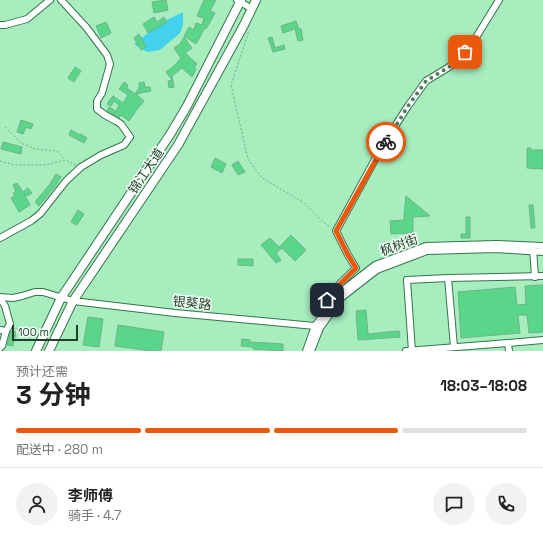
<!DOCTYPE html>
<html lang="zh">
<head>
<meta charset="utf-8">
<style>
	:root { --surface:#fff; --page:#f2f2f2; --text:#222; --muted:#767676; --line:#e0e0e0; --accent:#ea580c }
	body { margin:0; font-family:"Space Grotesk","Noto Sans SC",sans-serif; background:var(--page); color:var(--text); height:100vh; display:flex; flex-direction:column; font-size:15px; white-space:nowrap }
	* { box-sizing:border-box; margin:0 }
	p { font-size:13px; color:var(--muted) }
	.icon { flex:none; width:22px; height:22px; fill:none; stroke:currentColor; stroke-width:2; stroke-linecap:round; stroke-linejoin:round }
	.map { position:relative; height:351px; overflow:hidden }
	.side { display:flex; flex-direction:column; background:var(--surface); flex:1 }
	.side>* { flex:none }
	.scale { position:absolute; left:12px; bottom:10px; width:66px; box-sizing:border-box; padding-left:4px; border:2px solid #243f2d; border-top:0; font-size:11px; line-height:14px; white-space:nowrap; color:#243f2d; -webkit-text-stroke:3px #f2fff5; paint-order:stroke }
	.pin { position:absolute; display:grid; place-items:center; width:34px; height:34px; color:#fff; margin:-17px; border-radius:8px; box-shadow:0 2px 6px #0006 }
	.courier { position:absolute; display:grid; place-items:center; width:40px; height:40px; margin:-20px; border:3px solid #ea580c; border-radius:50%; background:#fff; color:#222; box-shadow:0 1px 5px #0007 }
	.headline em { font-style:normal; font-weight:700 }
	.headline div { display:flex; flex-direction:column-reverse }
	.headline { display:flex; align-items:center; justify-content:space-between; height:68px; padding:0 16px }
	h1 { font-size:26px; font-weight:700; line-height:30px }
	.bar { display:grid; grid-template-columns:repeat(4,1fr); gap:6px 4px; align-content:center; height:48px; padding:0 16px }
	.bar i { height:5px; border-radius:3px; background:var(--line) }
	.bar .on { background:var(--accent) }
	.bar p { grid-column:span 4 }
	.line { display:flex; align-items:center; gap:10px; padding:0 16px; border-top:1px solid var(--line) }
	.line div { flex:1 }
	.round { display:grid; place-items:center; flex:none; width:42px; height:42px; border-radius:21px; background:var(--page) }
	.map>svg:first-child { display:block }
	.water { fill:#43d1ed }
	.building { fill:#5ad68b; stroke:#70b286 }
	.lines { fill:none; stroke-linecap:round; stroke-linejoin:round }
	.minor-casing { stroke:#33754c; stroke-width:8 }
	.major-casing { stroke:#33754c; stroke-width:10 }
	.path { stroke:#75a986; stroke-width:1; stroke-dasharray:2 2; stroke-linecap:butt }
	.minor { stroke:#fff; stroke-width:6 }
	.major { stroke:#fff; stroke-width:8 }
	.done { stroke:#527c60; stroke-width:4; stroke-dasharray:0 7.2 }
	.route { stroke:#ea580c; stroke-width:5 }
	.labels { text-anchor:middle; dominant-baseline:central; stroke-width:3; stroke-linejoin:round; paint-order:stroke }
	.street-label { font-size:13px; fill:#243f2d; stroke:#f2fff5 }
</style>
</head>
<body>
<div class="map">
<svg width="543" height="351" viewBox="0 0 543 351">
	<rect width="100%" height="100%" fill="#a8edbe"/>
	<path class="water" d="M 183,12 L 183,25 L 180,33 L 160,50 L 147,52 L 134,44 L 161,23 Z"/>
	<g class="building">
		<path d="M 166,0 L 168,10 L 154,13 L 152,2 Z"/>
		<path d="M 204,0 L 216,0 L 210,11 L 215,13 L 206,29 L 204,28 L 203,31 L 196,44 L 184,36 L 189,27 L 194,30 L 196,23 L 202,25 L 204,18 L 197,16 Z"/>
		<path d="M 154,17 L 157,22 L 164,17 L 167,22 L 148,33 L 143,24 Z"/>
		<path d="M 296,21 L 299,29 L 301,29 L 303,40 L 298,41 L 295,29 L 283,33 L 281,26 Z"/>
		<path d="M 106,22 L 111,33 L 101,38 L 96,26 Z"/>
		<path d="M 139,34 L 146,47 L 141,50 L 134,38 Z"/>
		<path d="M 184,37 L 192,48 L 185,53 L 197,64 L 194,68 L 196,69 L 192,77 L 182,68 L 172,76 L 174,87 L 169,88 L 168,81 L 172,80 L 166,72 L 174,66 L 181,58 L 174,48 L 180,44 Z"/>
		<path d="M 272,37 L 275,48 L 284,45 L 285,49 L 273,52 L 268,38 Z"/>
		<path d="M 75,67 L 81,71 L 74,82 L 68,78 Z"/>
		<path d="M 124,82 L 128,85 L 127,88 L 135,94 L 139,88 L 139,83 L 144,82 L 145,87 L 150,87 L 151,91 L 136,94 L 144,101 L 141,105 L 140,105 L 129,121 L 121,115 L 119,118 L 107,111 L 109,107 L 116,111 L 119,105 L 114,101 L 111,106 L 107,104 L 113,96 L 123,103 L 128,95 L 119,89 Z"/>
		<path d="M 21,120 L 33,124 L 31,129 L 26,127 L 23,134 L 17,132 Z"/>
		<path d="M 71,130 L 80,135 L 81,134 L 87,138 L 84,143 L 69,135 Z"/>
		<path d="M 3,142 L 22,147 L 21,154 L 1,149 Z"/>
		<path d="M 527,148 L 531,148 L 531,150 L 543,150 L 543,169 L 527,168 Z"/>
		<path d="M 215,158 L 226,164 L 222,173 L 211,167 Z"/>
		<path d="M 238,161 L 245,172 L 238,175 L 232,165 Z"/>
		<path d="M 56,174 L 61,177 L 56,185 L 39,206 L 35,202 L 50,184 Z"/>
		<path d="M 17,183 L 23,192 L 28,188 L 32,193 L 27,196 L 24,194 L 30,205 L 19,212 L 11,198 L 15,196 L 13,193 L 16,191 L 13,185 Z"/>
		<path d="M 406,196 L 430,216 L 413,217 L 413,233 L 391,234 L 390,221 L 404,220 L 404,215 Z"/>
		<path d="M 529,205 L 533,205 L 535,228 L 531,228 Z"/>
		<path d="M 78,210 L 84,214 L 77,225 L 71,222 Z"/>
		<path d="M 466,217 L 470,217 L 470,238 L 461,238 L 461,234 L 466,234 Z"/>
		<path d="M 291,235 L 306,250 L 295,261 L 282,248 L 276,253 L 281,260 L 276,263 L 261,245 L 270,238 L 279,247 Z"/>
		<path d="M 238,259 L 253,259 L 253,266 L 238,265 Z"/>
		<path d="M 543,285 L 543,332 L 529,333 L 527,315 L 518,315 L 520,333 L 461,338 L 458,292 L 515,287 L 517,305 L 526,304 L 525,286 Z"/>
		<path d="M 366,310 L 368,334 L 399,331 L 400,337 L 358,340 L 356,311 Z"/>
		<path d="M 88,317 L 103,319 L 99,347 L 83,345 Z"/>
		<path d="M 118,325 L 164,332 L 161,351 L 151,351 L 115,346 Z"/>
		<path d="M 11,331 L 16,332 L 13,346 L 7,345 Z"/>
		<path d="M 242,339 L 250,340 L 250,342 L 283,344 L 283,351 L 253,349 L 253,347 L 241,346 Z"/>
	</g>
	<g class="lines">
		<defs>
			<g id="minor">
				<path d="M 237,0 L 252,9"/>
				<path d="M 0,25 L 5,25 L 27,19 L 50,0"/>
				<path d="M 0,238 L 31,221 L 40,214 L 66,181 L 81,167 L 101,155 L 124,145 L 130,137 L 121,124 L 116,121 L 105,115 L 97,109 L 97,101 L 102,93 L 110,64 L 107,55 L 86,27 L 61,0"/>
				<path d="M 533,248 L 535,277"/>
				<path d="M 448,278 L 454,347"/>
				<path d="M 0,297 L 13,298 L 22,296 L 35,292 L 43,292 L 73,301 L 175,313 L 315,326 L 320,328"/>
				<path d="M 0,298 L 5,306 L 10,324 L 6,331 L 0,330"/>
				<path d="M 327,318 L 321,311 C 326,295 344,280 356,268 L 348,255 L 336,231 L 383,145 L 408,106 L 426,81 L 449,67 L 458,60 L 472,44 L 499,0"/>
				<path d="M 0,348 L 2,346 L 6,331"/>
				<path d="M 306,351 L 315,326 L 338,294 L 375,265 L 426,246 L 496,244 L 543,246"/>
				<path d="M 311,351 L 320,328 L 341,298 L 377,270 L 427,251 L 496,249 L 543,252"/>
				<path d="M 406,351 L 508,343"/>
				<path d="M 412,351 L 407,280 L 448,278 L 543,276"/>
				<path d="M 509,351 L 508,343 L 543,340"/>
			</g>
			<g id="major">
				<path d="M 36,351 L 61,298 L 171,133 L 187,106 L 241,0"/>
				<path d="M 49,351 L 73,301 L 178,145 L 244,25 L 256,0"/>
			</g>
		</defs>
		<use href="#minor" class="minor-casing"/>
		<use href="#major" class="major-casing"/>
		<g class="path">
			<path d="M 248,32 L 248,34 L 231,85 L 248,159 L 262,178 L 304,203 L 322,221 L 331,227"/>
			<path d="M 5,127 L 21,143 L 35,149 L 57,151 L 65,160"/>
			<path d="M 0,161 L 14,165 L 40,165 L 50,164 L 65,160 L 76,165"/>
			<path d="M 13,328 L 28,332 L 36,337"/>
		</g>
		<use href="#minor" class="minor"/>
		<use href="#major" class="major"/>
	</g>
	<g class="lines">
		<path class="done" d="M 386,142 L 408,106 L 426,81 L 449,67 L 458,60 L 465,52"/>
		<path class="route" d="M 327,300 L 331,293 L 356,268 L 348,255 L 336,231 L 386,142"/>
	</g>
	<g class="labels">
		<g class="street-label">
			<text transform="translate(146 171) rotate(-56)">锦江大道</text>
			<text transform="translate(399 245) rotate(-20)">枫树街</text>
			<text transform="translate(192 303) rotate(6)">银葵路</text>
		</g>
	</g>
</svg>
<div class="scale">100 m</div>
<div class="pin" style="left:465px;top:52px;background:#ea580c"><svg class="icon" aria-label="bag" viewBox="0 0 24 24"><path d="M5 8h14l-1 12H6zM9 8a3 3 0 0 1 6 0"/></svg></div>
<div class="pin" style="left:327px;top:300px;background:#1f2937"><svg class="icon" aria-label="home" viewBox="0 0 24 24"><path d="M3 11l9-7 9 7M6 9v11h12V9"/></svg></div>
<div class="courier" style="left:386px;top:142px"><svg class="icon" aria-label="bike" viewBox="0 0 24 24"><circle cx="6" cy="16" r="4"/><circle cx="18" cy="16" r="4"/><path d="M6 16l4-8h5l3 8M10 8l3 8H6M13 5h3"/></svg></div>
</div>
<section class="side">
<div class="headline"><div><h1>3 分钟</h1><p>预计还需</p></div><em>18:03–18:08</em></div>
<div class="bar"><i class="on"></i><i class="on"></i><i class="on"></i><i></i><p>配送中 · 280 m</p></div>
<div class="line" style="height:72px"><a class="round"><svg class="icon" aria-label="person" viewBox="0 0 24 24"><circle cx="12" cy="8" r="4"/><path d="M4 21q1-7 8-7t8 7"/></svg></a><div><b>李师傅</b><p>骑手 · 4.7</p></div><a class="round"><svg class="icon" aria-label="chat" viewBox="0 0 24 24"><path d="M4 5h16v11H9l-5 4z"/></svg></a><a class="round"><svg class="icon" aria-label="phone" viewBox="0 0 24 24"><path d="M5 4h4l2 5-3 2q2 4 5 5l2-3 5 2v4C11 20 4 13 5 4z"/></svg></a></div>
</section>
</body>
</html>
